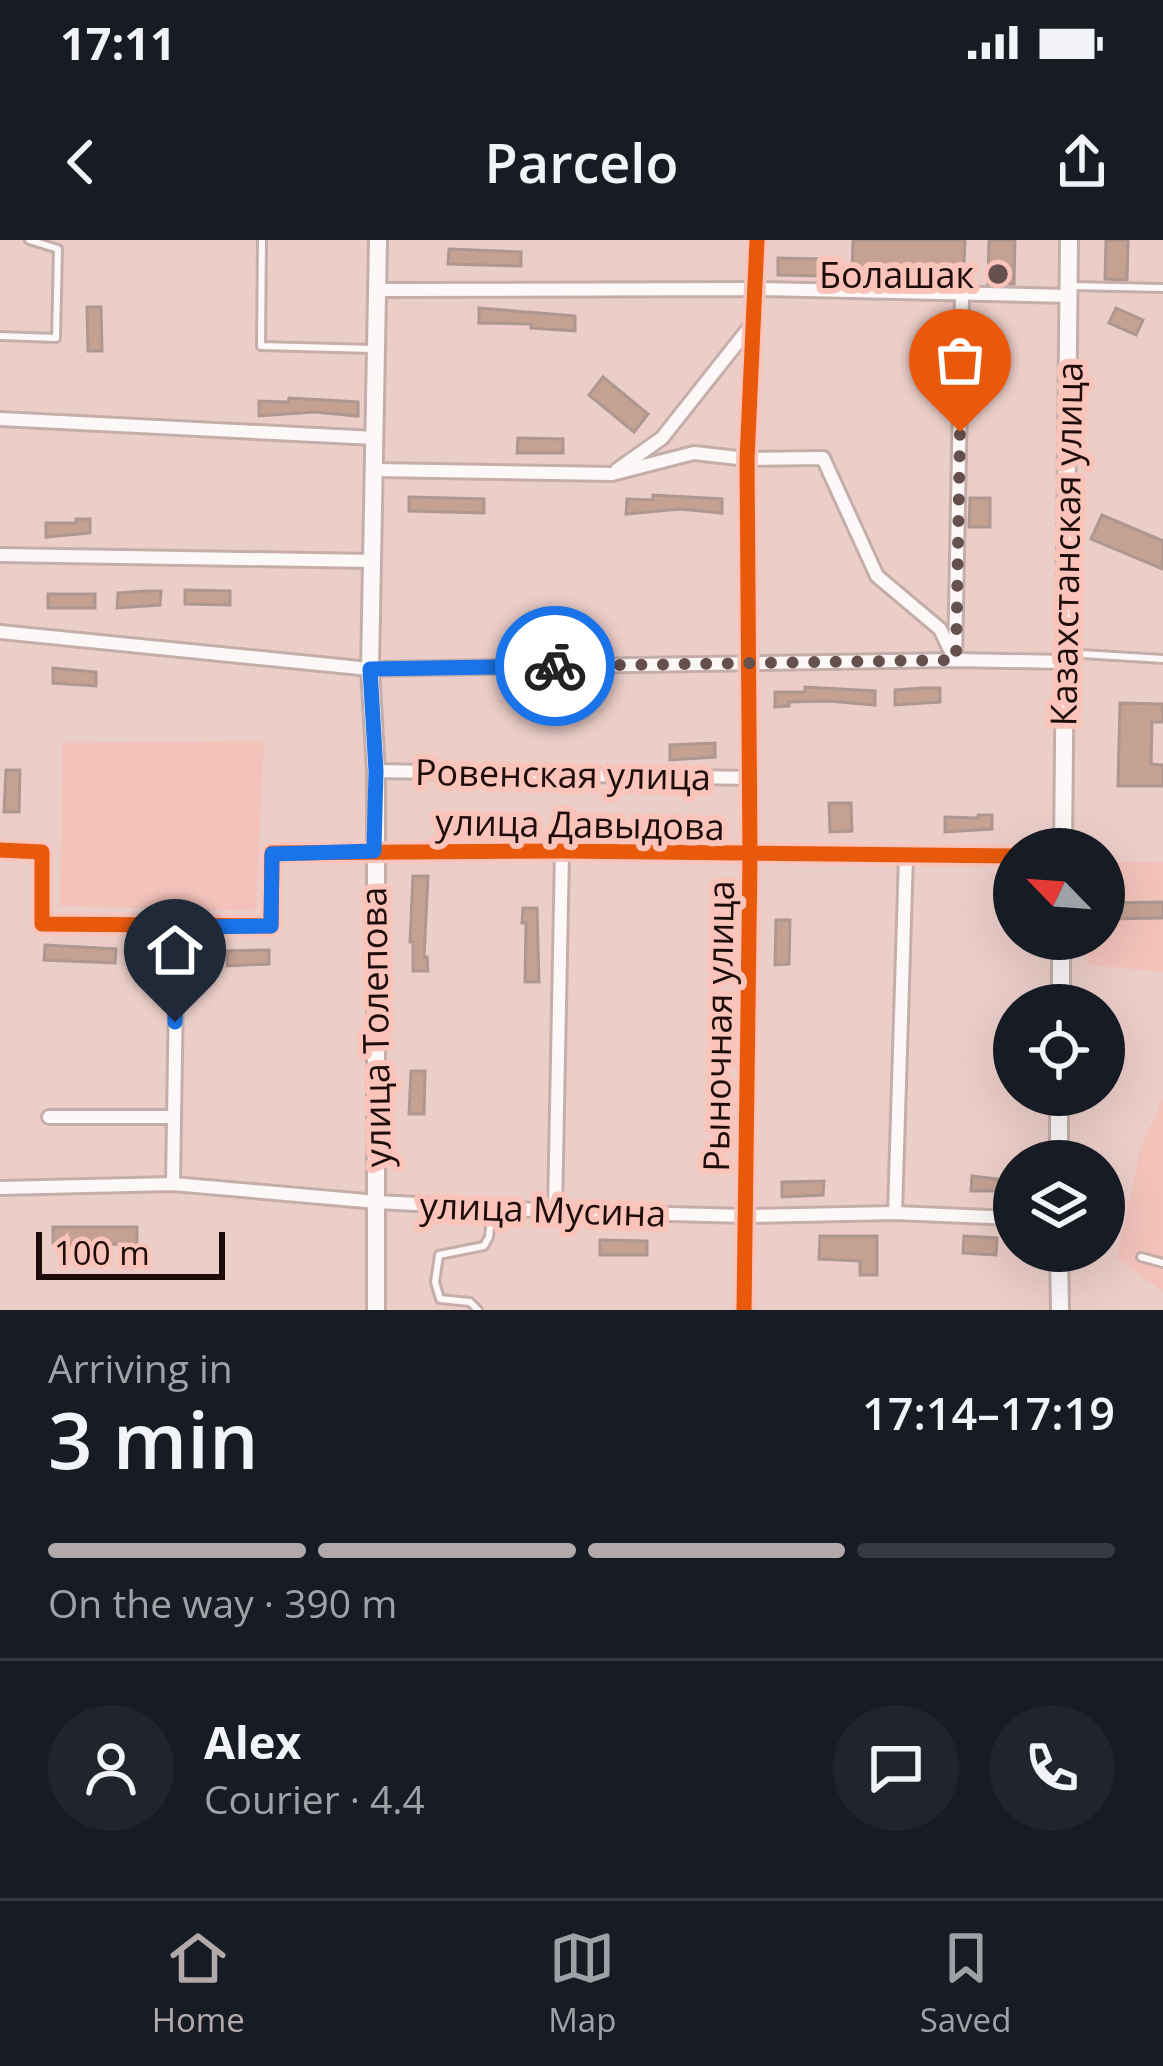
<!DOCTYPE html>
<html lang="en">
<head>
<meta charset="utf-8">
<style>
	:root { --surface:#171b24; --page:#20242c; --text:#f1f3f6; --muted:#9ea1a6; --line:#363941; --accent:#b2aaaa }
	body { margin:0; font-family:"Open Sans",sans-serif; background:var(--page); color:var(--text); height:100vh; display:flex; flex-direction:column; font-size:45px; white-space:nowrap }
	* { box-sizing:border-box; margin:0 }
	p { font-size:39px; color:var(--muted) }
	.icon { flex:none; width:66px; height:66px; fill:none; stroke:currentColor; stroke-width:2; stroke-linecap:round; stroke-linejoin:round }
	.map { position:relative; height:1070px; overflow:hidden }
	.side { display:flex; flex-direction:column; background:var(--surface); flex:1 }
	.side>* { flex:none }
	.needle { width:78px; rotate:295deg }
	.buttons { position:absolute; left:993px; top:588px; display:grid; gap:24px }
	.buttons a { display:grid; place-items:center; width:132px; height:132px; border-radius:50%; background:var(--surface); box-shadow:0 12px 48px #0002; font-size:60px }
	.scale { position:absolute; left:36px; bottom:30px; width:189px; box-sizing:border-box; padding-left:12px; border:6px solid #1e0c0a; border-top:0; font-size:33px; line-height:42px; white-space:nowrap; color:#1e0c0a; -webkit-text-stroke:9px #fac4bb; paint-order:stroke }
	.pin { position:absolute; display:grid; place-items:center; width:102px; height:102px; color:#fff; margin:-123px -51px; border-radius:50% 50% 50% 0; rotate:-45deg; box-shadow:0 0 12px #0007 }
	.pin .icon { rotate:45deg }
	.courier { position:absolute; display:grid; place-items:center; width:120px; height:120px; margin:-60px; border:9px solid #1a73e8; border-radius:50%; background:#fff; color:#222; box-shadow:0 3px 15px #0007 }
	.headline em { font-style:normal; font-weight:600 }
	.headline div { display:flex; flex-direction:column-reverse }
	.headline { display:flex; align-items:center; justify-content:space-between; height:204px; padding:0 48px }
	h1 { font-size:78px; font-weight:600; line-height:90px }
	.bar { display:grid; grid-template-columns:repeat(4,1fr); gap:18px 12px; align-content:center; height:144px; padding:0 48px }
	.bar i { height:15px; border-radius:9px; background:var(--line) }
	.bar .selected { background:var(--accent) }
	.bar p { grid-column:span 4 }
	.line { display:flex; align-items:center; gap:30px; padding:0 48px; border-top:3px solid var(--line) }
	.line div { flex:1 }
	.round { display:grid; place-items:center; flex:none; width:126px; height:126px; border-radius:63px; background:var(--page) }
	.status { display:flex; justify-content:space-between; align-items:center; height:84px; padding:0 60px; background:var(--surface); direction:ltr }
	.status svg { height:33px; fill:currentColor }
	header { display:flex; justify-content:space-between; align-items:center; height:156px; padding:0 48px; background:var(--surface); font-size:54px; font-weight:600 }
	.tabs { display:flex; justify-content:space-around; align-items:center; height:168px; border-top:3px solid var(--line); background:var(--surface); font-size:33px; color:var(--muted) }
	.tabs a { display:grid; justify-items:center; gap:6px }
	.tabs .selected { color:var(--accent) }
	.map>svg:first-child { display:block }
	.built { fill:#f3c3bb }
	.building { fill:#c4a191; stroke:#ad9790; stroke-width:3 }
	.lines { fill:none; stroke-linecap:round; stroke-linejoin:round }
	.lane-casing { stroke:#c5aeaa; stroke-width:12 }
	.street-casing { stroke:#c5aeaa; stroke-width:18 }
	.secondary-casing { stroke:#c5aeaa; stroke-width:22 }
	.lane { stroke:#fcf8f7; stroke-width:6 }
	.street { stroke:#fcf8f7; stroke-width:12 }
	.secondary { stroke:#fcf8f7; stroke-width:16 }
	.cycleway-casing { stroke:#fac4bb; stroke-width:22 }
	.cycleway { stroke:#e8590c; stroke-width:15 }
	.done { stroke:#66504d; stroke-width:12; stroke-dasharray:0 21.6 }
	.route { stroke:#1a73e8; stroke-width:15 }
	.poi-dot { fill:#66504d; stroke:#fac4bb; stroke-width:4.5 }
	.labels { text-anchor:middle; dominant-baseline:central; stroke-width:12; stroke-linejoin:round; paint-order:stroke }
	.poi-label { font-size:36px; fill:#1e0c0a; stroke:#fac4bb; text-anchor:end }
	.street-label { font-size:36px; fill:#1e0c0a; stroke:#fac4bb }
</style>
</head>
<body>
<div class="status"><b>17:11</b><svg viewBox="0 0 49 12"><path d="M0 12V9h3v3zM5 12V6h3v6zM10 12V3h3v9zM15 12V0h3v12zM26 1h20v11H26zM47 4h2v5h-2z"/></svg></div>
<header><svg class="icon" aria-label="back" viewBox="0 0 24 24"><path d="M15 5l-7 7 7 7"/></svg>Parcelo<svg class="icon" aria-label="share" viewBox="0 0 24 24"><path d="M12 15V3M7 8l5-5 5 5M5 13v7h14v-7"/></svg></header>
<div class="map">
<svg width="1163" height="1070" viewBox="0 0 1163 1070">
	<rect width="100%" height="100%" fill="#eccec9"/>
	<g class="built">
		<path d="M 264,501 L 256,671 L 60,666 L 62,503 Z"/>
		<path d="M 1104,622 L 1163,622 L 1163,732 L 1088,725 L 1087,699 L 1104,699 Z"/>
		<path d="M 1163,858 L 1163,1052 L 1117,1018 L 1141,906 Z"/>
	</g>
	<g class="building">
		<path d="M 853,0 L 965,0 L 963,43 L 933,42 L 934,36 L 852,35 Z"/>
		<path d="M 989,0 L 1015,0 L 1014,44 L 988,44 Z"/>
		<path d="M 1106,0 L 1128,0 L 1127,40 L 1105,39 Z"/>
		<path d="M 449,9 L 521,12 L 521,26 L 448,24 Z"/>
		<path d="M 778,18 L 820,19 L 820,36 L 778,35 Z"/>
		<path d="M 87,67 L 101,67 L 102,111 L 88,111 Z"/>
		<path d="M 479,68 L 575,76 L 575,91 L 531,88 L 531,84 L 479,83 Z"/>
		<path d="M 1116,68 L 1143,80 L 1136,95 L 1109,83 Z"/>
		<path d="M 603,137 L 648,174 L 634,192 L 589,155 Z"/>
		<path d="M 289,158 L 358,162 L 358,176 L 314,172 L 259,176 L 259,161 L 288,162 Z"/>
		<path d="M 518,198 L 563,199 L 563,213 L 517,213 Z"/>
		<path d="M 653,255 L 722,259 L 722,273 L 680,269 L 626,274 L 627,259 L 653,260 Z"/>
		<path d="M 409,257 L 484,259 L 484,273 L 409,271 Z"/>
		<path d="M 970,258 L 990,258 L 990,287 L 969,287 Z"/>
		<path d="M 1102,275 L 1163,301 L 1163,329 L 1091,299 Z"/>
		<path d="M 76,279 L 90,279 L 90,293 L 46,297 L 46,283 L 76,283 Z"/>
		<path d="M 185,350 L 230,351 L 230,365 L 185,364 Z"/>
		<path d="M 146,351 L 161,351 L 160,365 L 117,368 L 118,353 Z"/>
		<rect x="48" y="354" width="47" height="14"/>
		<path d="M 53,428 L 96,432 L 96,446 L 53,443 Z"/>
		<path d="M 805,447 L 875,451 L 875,465 L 828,461 L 789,462 L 789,466 L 775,467 L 775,452 L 805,452 Z"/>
		<path d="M 925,448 L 940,448 L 940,462 L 895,465 L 895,450 Z"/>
		<path d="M 1120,463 L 1163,464 L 1163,482 L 1152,482 L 1151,524 L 1163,525 L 1163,546 L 1118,546 Z"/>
		<path d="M 715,503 L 715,517 L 670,520 L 670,505 Z"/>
		<path d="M 6,530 L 20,530 L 19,572 L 4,572 Z"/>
		<path d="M 829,563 L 851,563 L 852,591 L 830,592 Z"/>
		<path d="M 978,575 L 992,575 L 992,589 L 945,592 L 945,577 L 978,578 Z"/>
		<path d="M 413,636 L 428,636 L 424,717 L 427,717 L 428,731 L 413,731 L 413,702 L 410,702 Z"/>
		<path d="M 1163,662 L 1163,678 L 1104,679 L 1104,663 Z"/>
		<path d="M 523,668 L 537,668 L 539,742 L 525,742 L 526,683 L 522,683 Z"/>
		<path d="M 776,680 L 790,680 L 789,724 L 775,725 Z"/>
		<path d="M 45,705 L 116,709 L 115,723 L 44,720 Z"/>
		<path d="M 269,710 L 269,724 L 227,726 L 227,711 Z"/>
		<path d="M 411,831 L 425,831 L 424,874 L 409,874 Z"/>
		<path d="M 972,936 L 1014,941 L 1014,951 L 971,951 Z"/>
		<path d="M 824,941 L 823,955 L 782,957 L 782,942 Z"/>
		<path d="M 53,987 L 137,987 L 137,1004 L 53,1005 Z"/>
		<path d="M 820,996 L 877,996 L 877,1035 L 860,1035 L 860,1021 L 819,1019 Z"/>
		<path d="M 964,996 L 997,998 L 996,1015 L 963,1013 Z"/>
		<path d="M 600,1000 L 647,1001 L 647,1015 L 600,1015 Z"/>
	</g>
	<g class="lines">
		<defs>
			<g id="lane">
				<path d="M 262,0 L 261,106 L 373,109"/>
				<path d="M 1071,46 L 1163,48"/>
				<path d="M 0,96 L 56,98 L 58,9 L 29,0"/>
				<path d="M 1065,413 L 1163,419"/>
				<path d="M 1141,1017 L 1163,1023"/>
				<path d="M 478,1070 L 470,1062 L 440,1059 L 435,1042 L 439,1015 L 484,1006 L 489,997 L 492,970"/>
			</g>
			<g id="street">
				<path d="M 377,50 L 757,49 L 1069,56"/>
				<path d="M 0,179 L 375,198"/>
				<path d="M 375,230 L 612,234 L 694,213 L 747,219 L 823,218 L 877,336 L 940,389 L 955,420 L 962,55"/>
				<path d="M 617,230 L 662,198 L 753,83"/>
				<path d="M 0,315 L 372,321"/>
				<path d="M 0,392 L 370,429 L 955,420 L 1064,422"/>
				<path d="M 376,531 L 750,538"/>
				<path d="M 0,610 L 42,612 L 42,684 L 271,686 L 272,613 L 562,611 L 1014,616"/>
				<path d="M 49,877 L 173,877"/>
				<path d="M 173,944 L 177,687"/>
				<path d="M 0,948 L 173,944 L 377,962 L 555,971 L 746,976 L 895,973 L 1014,978"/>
				<path d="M 555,971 L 562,611"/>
				<path d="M 895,973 L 906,615"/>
				<path d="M 744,1070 L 750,616 L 747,219 L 757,0"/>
			</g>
			<g id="secondary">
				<path d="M 1063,609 L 1069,0"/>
				<path d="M 1061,765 L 1061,699"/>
				<path d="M 1059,921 L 1059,855"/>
				<path d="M 1059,1011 L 1060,1070"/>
				<path d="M 376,1070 L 376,531 L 370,429 L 378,0"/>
			</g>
		</defs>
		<use href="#lane" class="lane-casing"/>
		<use href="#street" class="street-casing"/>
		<use href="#secondary" class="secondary-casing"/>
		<use href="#lane" class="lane"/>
		<use href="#street" class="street"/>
		<use href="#secondary" class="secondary"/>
		<defs>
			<g id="cycleway">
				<path d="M 0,610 L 42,612 L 42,684 L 271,686 L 272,613 L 562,611 L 1014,616"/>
				<path d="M 744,1070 L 750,616 L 747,219 L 757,0"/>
			</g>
		</defs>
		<use href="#cycleway" class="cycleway-casing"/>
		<use href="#cycleway" class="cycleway"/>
	</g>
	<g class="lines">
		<path class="done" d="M 555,426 L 956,420 L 960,192"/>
		<path class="route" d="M 175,782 L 177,687 L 271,686 L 272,614 L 374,611 L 376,531 L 370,429 L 555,426"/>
	</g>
	<circle class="poi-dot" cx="998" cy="34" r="12"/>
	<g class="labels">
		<g class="poi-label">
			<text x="974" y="34">Болашак</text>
		</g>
		<g class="street-label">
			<text transform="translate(1066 304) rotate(-89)">Казахстанская улица</text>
			<text transform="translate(563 534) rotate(1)">Ровенская улица</text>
			<text transform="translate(580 584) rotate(1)">улица Давыдова</text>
			<text transform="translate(718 786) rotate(-89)">Рыночная улица</text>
			<text transform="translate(375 787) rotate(-91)">улица Толепова</text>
			<text transform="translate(543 969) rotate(2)">улица Мусина</text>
		</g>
	</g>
</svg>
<div class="buttons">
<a><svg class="needle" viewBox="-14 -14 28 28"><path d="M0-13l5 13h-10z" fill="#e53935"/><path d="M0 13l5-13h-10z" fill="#9ea1a6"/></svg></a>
<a><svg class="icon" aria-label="locate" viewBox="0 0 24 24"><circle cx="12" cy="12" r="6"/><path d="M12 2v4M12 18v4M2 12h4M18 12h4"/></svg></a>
<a><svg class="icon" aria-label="layers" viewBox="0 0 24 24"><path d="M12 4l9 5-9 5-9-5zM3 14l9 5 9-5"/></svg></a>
</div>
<div class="scale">100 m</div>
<div class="pin" style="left:960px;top:192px;background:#ea580c"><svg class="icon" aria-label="bag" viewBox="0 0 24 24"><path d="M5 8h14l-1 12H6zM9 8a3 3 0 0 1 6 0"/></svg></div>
<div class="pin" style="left:175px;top:782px;background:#1f2937"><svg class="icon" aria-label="home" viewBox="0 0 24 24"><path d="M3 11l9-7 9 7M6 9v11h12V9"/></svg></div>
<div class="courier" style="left:555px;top:426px"><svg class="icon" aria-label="bike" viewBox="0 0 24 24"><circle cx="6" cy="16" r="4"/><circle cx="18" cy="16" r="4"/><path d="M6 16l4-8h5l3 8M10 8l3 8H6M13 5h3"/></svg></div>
</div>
<section class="side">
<div class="headline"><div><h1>3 min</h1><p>Arriving in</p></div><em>17:14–17:19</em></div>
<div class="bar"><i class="selected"></i><i class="selected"></i><i class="selected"></i><i></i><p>On the way · 390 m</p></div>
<div class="line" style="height:216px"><a class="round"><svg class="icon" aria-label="person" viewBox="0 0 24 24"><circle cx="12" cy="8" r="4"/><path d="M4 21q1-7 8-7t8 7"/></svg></a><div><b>Alex</b><p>Courier · 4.4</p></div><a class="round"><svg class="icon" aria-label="chat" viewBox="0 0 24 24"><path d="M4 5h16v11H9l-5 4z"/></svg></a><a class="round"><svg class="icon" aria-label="phone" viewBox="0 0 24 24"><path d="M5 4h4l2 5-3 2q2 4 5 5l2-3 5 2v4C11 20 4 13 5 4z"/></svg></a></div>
</section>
<nav class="tabs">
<a class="selected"><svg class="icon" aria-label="home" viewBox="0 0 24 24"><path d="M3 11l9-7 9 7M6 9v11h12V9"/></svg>Home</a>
<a><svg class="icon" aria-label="map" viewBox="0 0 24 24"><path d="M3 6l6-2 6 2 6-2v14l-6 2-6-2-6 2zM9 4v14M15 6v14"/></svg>Map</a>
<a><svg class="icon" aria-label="saved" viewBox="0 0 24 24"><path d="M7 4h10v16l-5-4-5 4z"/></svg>Saved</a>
</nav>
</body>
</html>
